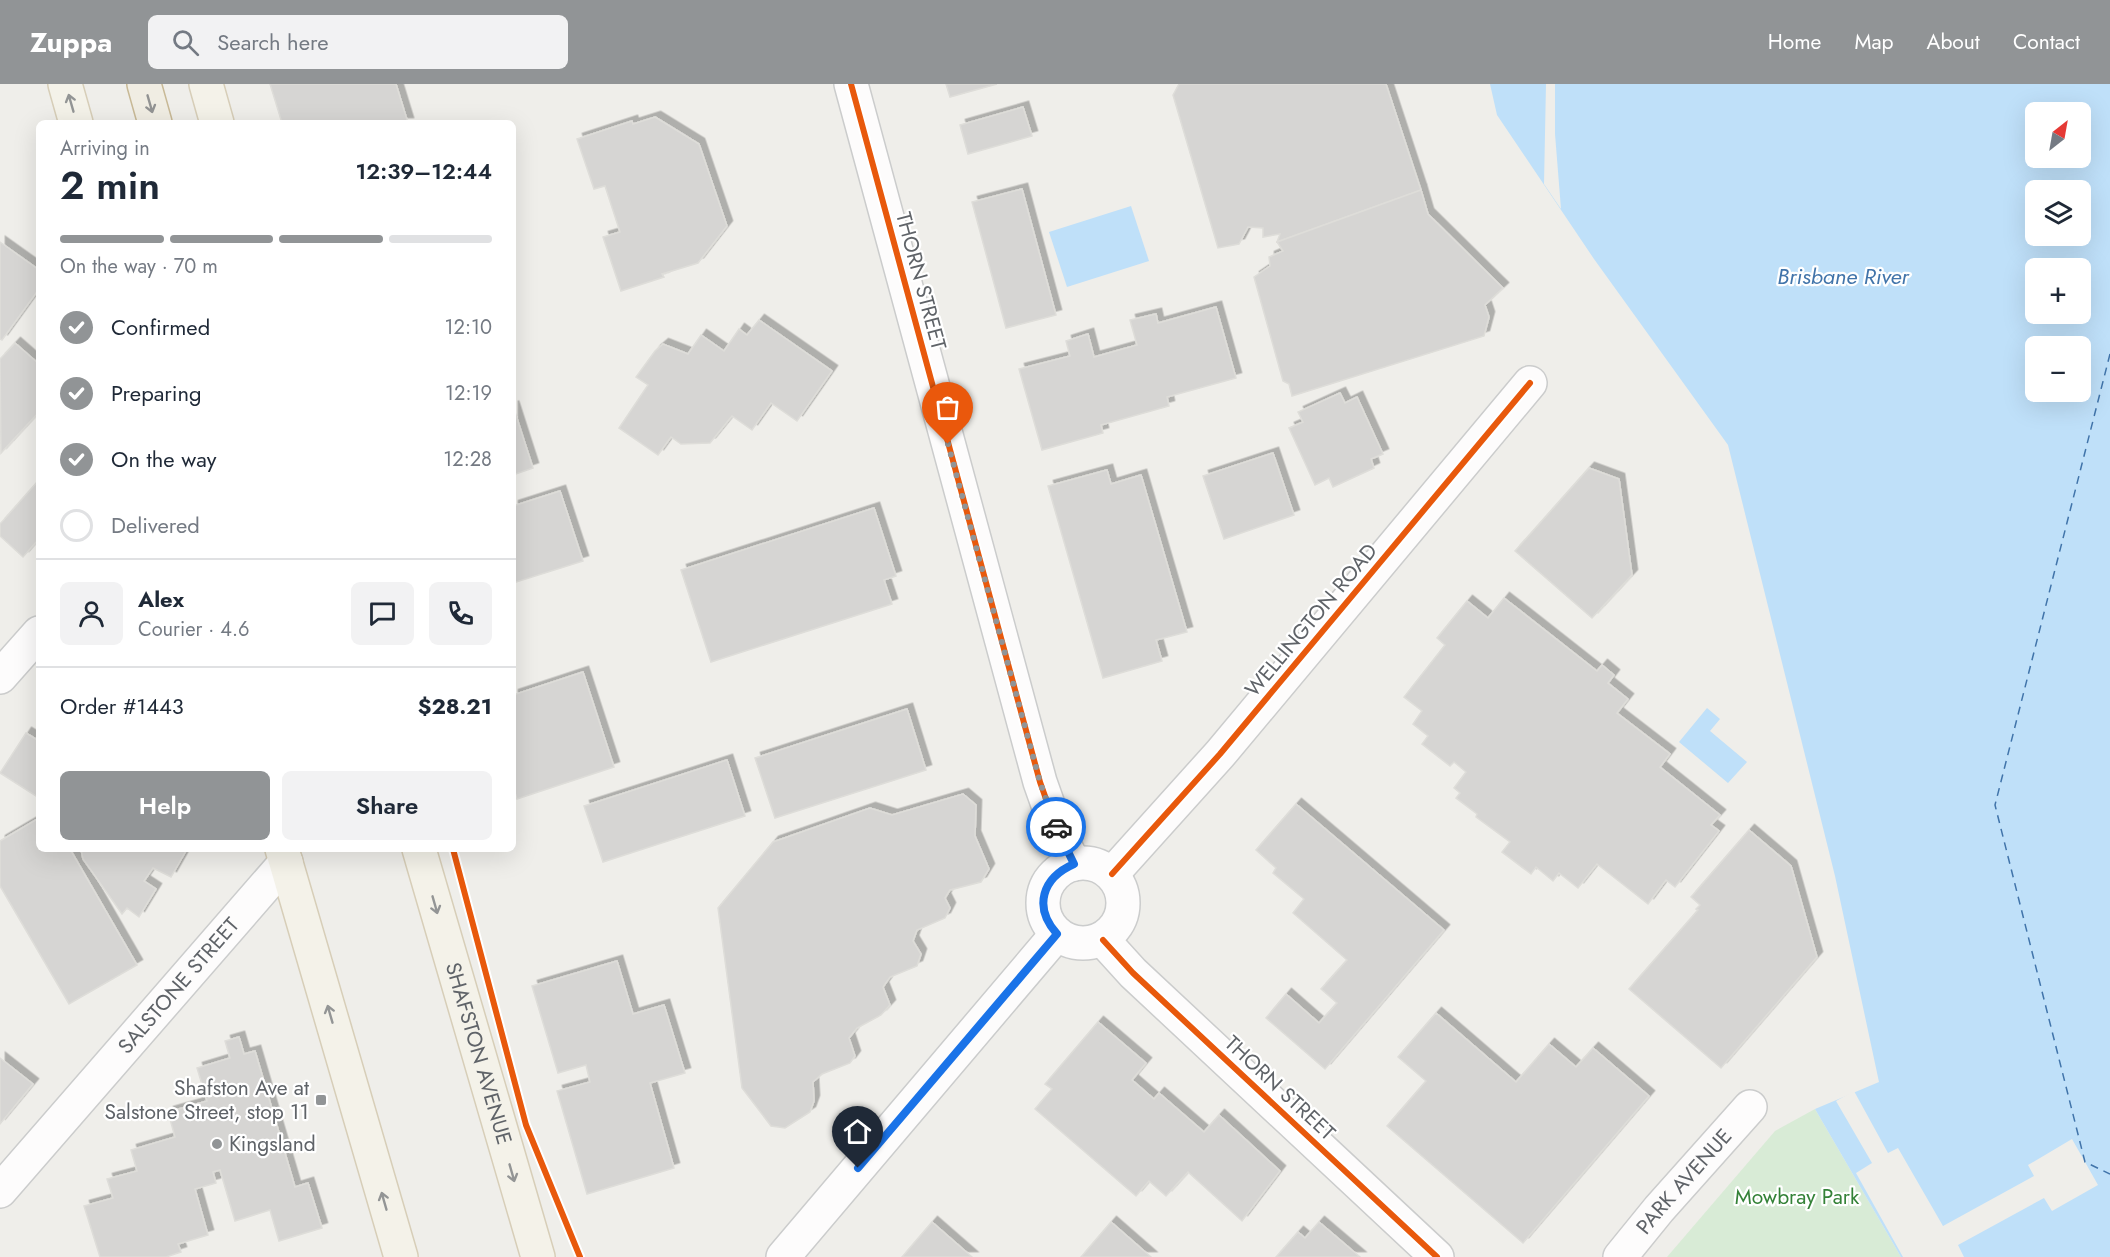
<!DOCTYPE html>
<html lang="en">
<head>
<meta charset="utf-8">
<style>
	:root { --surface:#fff; --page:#f2f2f3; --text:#1f2937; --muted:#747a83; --line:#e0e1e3; --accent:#919496 }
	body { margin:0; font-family:Jost,sans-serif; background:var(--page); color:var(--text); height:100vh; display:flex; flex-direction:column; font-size:22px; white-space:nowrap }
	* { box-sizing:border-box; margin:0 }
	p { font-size:20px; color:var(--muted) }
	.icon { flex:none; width:33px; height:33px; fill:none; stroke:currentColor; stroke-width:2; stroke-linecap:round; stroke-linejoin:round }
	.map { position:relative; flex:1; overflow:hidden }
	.drawer { position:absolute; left:36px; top:36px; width:480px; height:732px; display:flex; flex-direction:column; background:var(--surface); border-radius:9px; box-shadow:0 6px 24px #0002 }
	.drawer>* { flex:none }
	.needle { width:39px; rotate:31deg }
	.buttons { position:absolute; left:2025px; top:18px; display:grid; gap:12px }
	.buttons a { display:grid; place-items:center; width:66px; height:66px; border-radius:9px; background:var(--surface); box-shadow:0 6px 24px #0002; font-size:30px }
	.pin { position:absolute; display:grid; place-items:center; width:51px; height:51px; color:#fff; margin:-62px -26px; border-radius:50% 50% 50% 0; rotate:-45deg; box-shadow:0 0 6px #0007 }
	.pin .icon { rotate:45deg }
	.courier { position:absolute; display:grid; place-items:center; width:60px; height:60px; margin:-30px; border:4px solid #1a73e8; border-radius:50%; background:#fff; color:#222; box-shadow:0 2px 8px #0007 }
	.overview em { font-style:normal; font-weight:600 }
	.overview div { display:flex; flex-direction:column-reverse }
	.overview { display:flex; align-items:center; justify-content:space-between; height:102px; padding:0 24px }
	h1 { font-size:39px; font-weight:600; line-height:45px }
	.bar { display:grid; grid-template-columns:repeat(4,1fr); gap:9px 6px; align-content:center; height:72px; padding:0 24px }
	.bar i { height:8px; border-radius:4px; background:var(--line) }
	.bar .selected { background:var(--accent) }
	.bar p { grid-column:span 4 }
	.line { display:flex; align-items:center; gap:15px; padding:0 24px; border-top:2px solid var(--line) }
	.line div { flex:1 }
	.round { display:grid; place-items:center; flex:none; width:63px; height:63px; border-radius:9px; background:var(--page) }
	ol { padding:0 24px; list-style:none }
	li { display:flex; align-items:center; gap:18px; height:66px }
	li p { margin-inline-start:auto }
	li .icon { padding:6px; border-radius:50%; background:var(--accent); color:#fff; stroke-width:4 }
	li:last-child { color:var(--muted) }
	li i { width:33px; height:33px; border:3px solid var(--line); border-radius:50% }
	.cta { display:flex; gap:12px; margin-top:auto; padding:12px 24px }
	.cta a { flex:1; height:69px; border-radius:9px; background:var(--accent); color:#fff; font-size:24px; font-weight:600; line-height:69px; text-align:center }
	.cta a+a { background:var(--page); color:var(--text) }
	header { display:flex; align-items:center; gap:36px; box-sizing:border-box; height:84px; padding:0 30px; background:var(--accent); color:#fff }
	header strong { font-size:28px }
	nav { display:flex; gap:33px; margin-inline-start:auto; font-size:21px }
	.search { width:420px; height:54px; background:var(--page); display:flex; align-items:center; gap:15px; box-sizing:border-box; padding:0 21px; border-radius:9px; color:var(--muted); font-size:22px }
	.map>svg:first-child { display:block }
	.green { fill:#d8ebd6 }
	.water { fill:#bfe0f9; fill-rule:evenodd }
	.pier { fill:#efeeea }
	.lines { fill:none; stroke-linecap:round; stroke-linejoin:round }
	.ferry { stroke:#4174aa; stroke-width:1.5; stroke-dasharray:8 6; stroke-linecap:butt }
	.building { fill:#d6d5d3; stroke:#deddd9; stroke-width:1.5; filter:url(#shadow) }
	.minor-casing { stroke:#cbcccc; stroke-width:36 }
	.primary-casing { stroke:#d7ceb8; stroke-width:36 }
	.motorway-casing { stroke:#c8b996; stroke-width:36 }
	.minor { stroke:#fdfcfc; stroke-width:33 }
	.primary { stroke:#f4f2e9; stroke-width:33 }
	.motorway { stroke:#f0ede3; stroke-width:33 }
	.cycleway-casing { stroke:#fff; stroke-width:10 }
	.cycleway { stroke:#e8590c; stroke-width:6 }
	.oneway { stroke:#939595 }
	.oneway2 { stroke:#929393 }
	.done { stroke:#919496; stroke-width:6; stroke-dasharray:0 10.8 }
	.route { stroke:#1a73e8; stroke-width:8 }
	.poi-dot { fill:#919496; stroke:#fff; stroke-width:2 }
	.labels { text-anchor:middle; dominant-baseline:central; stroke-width:4.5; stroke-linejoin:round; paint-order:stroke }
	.street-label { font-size:21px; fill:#5f6368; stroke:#fff }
	.poi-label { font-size:21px; fill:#5f6368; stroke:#fff; text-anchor:end }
	.park-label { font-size:21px; fill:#348238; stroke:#fff }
	.water-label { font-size:22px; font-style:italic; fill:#4174aa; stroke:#fff }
</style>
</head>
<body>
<header>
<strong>Zuppa</strong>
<div class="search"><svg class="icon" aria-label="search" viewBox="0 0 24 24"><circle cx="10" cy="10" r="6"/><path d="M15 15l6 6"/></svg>Search here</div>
<nav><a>Home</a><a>Map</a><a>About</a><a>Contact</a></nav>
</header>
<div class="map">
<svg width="2110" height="1173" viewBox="0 0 2110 1173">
	<defs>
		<filter id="shadow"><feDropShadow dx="5.5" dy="-5.5" stdDeviation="0" flood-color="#0004"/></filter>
	</defs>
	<rect width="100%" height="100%" fill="#efeeea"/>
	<path class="green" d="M 1815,1025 L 1901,1173 L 1667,1173 L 1775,1047 Z"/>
	<g class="water">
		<path d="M 1490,0 L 2110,0 L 2110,1173 L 1901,1173 L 1815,1025 L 1879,998 L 1835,792 L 1728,361 L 1594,175 L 1497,31 ZM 2036,28 L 2080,28 L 2080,74 L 2036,74 ZM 2036,106 L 2080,106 L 2080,152 L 2036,152 ZM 2036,184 L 2080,184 L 2080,230 L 2036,230 ZM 2036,262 L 2080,262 L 2080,308 L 2036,308 Z"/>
		<path d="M 1131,122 L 1149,177 L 1067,203 L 1049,148 Z"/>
		<path d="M 1707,624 L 1720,635 L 1710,647 L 1747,678 L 1728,699 L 1679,658 Z"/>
	</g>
	<g class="pier">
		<path d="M 1546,0 L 1555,0 L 1555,50 L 1561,125 L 1544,100 Z"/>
		<path d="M 1854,1007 L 1888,1069 L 1898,1064 L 1943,1142 L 2034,1092 L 2028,1081 L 2072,1055 L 2098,1101 L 2052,1127 L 2044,1114 L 1958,1161 L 1964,1173 L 1903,1173 L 1856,1089 L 1872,1079 L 1836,1017 Z"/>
	</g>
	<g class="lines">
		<path class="ferry" d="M 2110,270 L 1995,721 L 2085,1078 L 2110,1090"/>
	</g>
	<g class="building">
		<path d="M 270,0 L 396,0 L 408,39 L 282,39 Z"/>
		<path d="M 946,0 L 997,0 L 950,13 Z"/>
		<path d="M 1179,0 L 1386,0 L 1421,106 L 1277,158 L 1280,150 L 1263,153 L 1263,144 L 1248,143 L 1239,160 L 1218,164 L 1173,11 Z"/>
		<path d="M 1023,23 L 1032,52 L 968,70 L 960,41 Z"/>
		<path d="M 655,33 L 699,60 L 727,142 L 698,179 L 662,190 L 664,193 L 621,207 L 603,153 L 620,148 L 605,102 L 594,105 L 577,55 L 632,37 L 633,40 Z"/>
		<path d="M 1022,105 L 1056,231 L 1006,244 L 972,118 Z"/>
		<path d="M 1421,106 L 1428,130 L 1503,204 L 1485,221 L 1489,233 L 1484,252 L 1292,312 L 1289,300 L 1283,297 L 1254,193 L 1270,182 L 1269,173 L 1283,167 L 1277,158 Z"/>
		<path d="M 0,158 L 39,186 L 39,205 L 2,256 L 0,255 Z"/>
		<path d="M 1216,223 L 1236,294 L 1167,313 L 1169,322 L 1101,341 L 1103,349 L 1042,366 L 1019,285 L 1070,272 L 1066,257 L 1088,250 L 1094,273 L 1137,261 L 1130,236 L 1156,230 L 1158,239 Z"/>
		<path d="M 759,236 L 832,287 L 797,337 L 771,319 L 752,346 L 732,332 L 710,359 L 681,360 L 671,353 L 658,371 L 619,344 L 648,301 L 636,293 L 655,267 L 663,260 L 688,270 L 701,251 L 724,267 L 739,245 L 747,251 Z"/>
		<path d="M 15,259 L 39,280 L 39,328 L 1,369 L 0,275 Z"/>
		<path d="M 1340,309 L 1345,319 L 1357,313 L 1383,370 L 1371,375 L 1374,384 L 1333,403 L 1329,394 L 1315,401 L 1289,344 L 1303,338 L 1298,328 Z"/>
		<path d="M 513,322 L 533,384 L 513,391 Z"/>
		<path d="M 1273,369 L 1294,431 L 1224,455 L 1203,392 Z"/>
		<path d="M 1589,384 L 1619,395 L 1632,491 L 1592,534 L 1515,467 Z"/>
		<path d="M 1107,386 L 1111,400 L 1141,391 L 1187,548 L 1156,556 L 1162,577 L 1103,594 L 1048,402 Z"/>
		<path d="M 39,396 L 39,459 L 37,457 L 23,473 L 0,452 L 0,440 Z"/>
		<path d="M 560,407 L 583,477 L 513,499 L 513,422 Z"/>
		<path d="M 874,424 L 896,492 L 884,496 L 892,520 L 711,578 L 681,486 Z"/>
		<path d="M 1504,514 L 1597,587 L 1602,581 L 1614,591 L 1608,599 L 1628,615 L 1617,629 L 1670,670 L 1660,683 L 1720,731 L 1711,741 L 1719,747 L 1675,803 L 1666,796 L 1648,820 L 1597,780 L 1578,804 L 1559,789 L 1553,797 L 1536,783 L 1531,790 L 1502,768 L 1510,758 L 1476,733 L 1477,730 L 1456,714 L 1460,709 L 1454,704 L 1466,688 L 1454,678 L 1450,682 L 1422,660 L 1428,652 L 1413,640 L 1422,627 L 1404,613 L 1445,561 L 1437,554 L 1467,517 L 1488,534 Z"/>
		<path d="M 583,588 L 614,683 L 517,715 L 513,702 L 513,611 Z"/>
		<path d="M 907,625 L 926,686 L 775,734 L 755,674 Z"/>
		<path d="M 26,649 L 39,657 L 39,714 L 0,689 Z"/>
		<path d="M 727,676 L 745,732 L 603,778 L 584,722 Z"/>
		<path d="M 963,710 L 976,721 L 975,752 L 989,785 L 981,798 L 950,806 L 945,814 L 950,824 L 945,834 L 917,846 L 913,857 L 921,870 L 917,882 L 890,893 L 883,903 L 890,921 L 881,931 L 857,944 L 849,954 L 855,972 L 850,979 L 822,990 L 813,998 L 814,1017 L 810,1028 L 785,1044 L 771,1042 L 742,1004 L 718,824 L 773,758 L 870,724 L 892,731 Z"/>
		<path d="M 1296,720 L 1444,846 L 1325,985 L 1266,934 L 1286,910 L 1319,939 L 1337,919 L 1321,905 L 1347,876 L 1293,829 L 1304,815 L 1273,789 L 1276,784 L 1256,766 Z"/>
		<path d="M 39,734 L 39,765 L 70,765 L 137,881 L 69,920 L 0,802 L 0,757 Z"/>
		<path d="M 1749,746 L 1791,782 L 1817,873 L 1721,984 L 1629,905 L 1698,826 L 1696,825 L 1700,821 L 1691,813 Z"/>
		<path d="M 81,765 L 187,765 L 171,793 L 153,784 L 144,797 L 156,805 L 139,833 L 127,824 L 122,830 L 83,775 Z"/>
		<path d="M 617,877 L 633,930 L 664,921 L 685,989 L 650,999 L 674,1084 L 587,1110 L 557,1007 L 590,998 L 586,981 L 558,989 L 532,902 Z"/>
		<path d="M 1436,929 L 1516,998 L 1549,960 L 1576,983 L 1593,964 L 1649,1012 L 1523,1159 L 1387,1042 L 1426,997 L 1398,973 Z"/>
		<path d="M 1098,938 L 1146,979 L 1132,996 L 1154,1015 L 1159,1009 L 1204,1048 L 1219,1031 L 1280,1087 L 1242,1137 L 1188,1088 L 1166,1112 L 1149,1097 L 1136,1112 L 1035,1025 L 1052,1005 L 1045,1000 Z"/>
		<path d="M 239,953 L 244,970 L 255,967 L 295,1103 L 308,1099 L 322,1144 L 279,1157 L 270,1126 L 235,1137 L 220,1086 L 213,1088 L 216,1099 L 195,1105 L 208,1151 L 178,1160 L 181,1168 L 166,1173 L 100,1173 L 84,1122 L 113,1114 L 107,1095 L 137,1087 L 131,1066 L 175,1053 L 168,1028 L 207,1017 L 197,984 L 230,974 L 225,957 Z"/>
		<path d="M 0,974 L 33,1000 L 0,1040 Z"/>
		<path d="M 932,1138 L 972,1173 L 902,1173 Z"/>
		<path d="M 1111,1138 L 1151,1173 L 1081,1173 Z"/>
		<path d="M 1319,1138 L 1360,1173 L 1276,1173 L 1298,1148 L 1305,1154 Z"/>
	</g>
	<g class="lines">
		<defs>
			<g id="minor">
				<path d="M 851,0 L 1040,698 L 1057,746 L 1074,780"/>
				<path d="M 0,593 L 39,549"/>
				<circle cx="1083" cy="819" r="40"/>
				<path d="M 1112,790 L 1220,670 L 1530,299"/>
				<path d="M 1103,856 L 1133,889 L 1437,1173"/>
				<path id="s1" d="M 0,1107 L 286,778"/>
				<path d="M 783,1173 L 1057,850"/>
				<path id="s2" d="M 1620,1173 L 1659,1125 L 1750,1023"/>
			</g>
			<g id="primary">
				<path d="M 65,0 L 76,39"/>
				<path d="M 206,0 L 217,39"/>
				<path d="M 282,765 L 401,1173"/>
				<path id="s3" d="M 419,765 L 538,1173"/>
			</g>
			<path id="motorway" d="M 144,0 L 155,39"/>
		</defs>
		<use href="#minor" class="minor-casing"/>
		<use href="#primary" class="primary-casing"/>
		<use href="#motorway" class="motorway-casing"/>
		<use href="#minor" class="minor"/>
		<use href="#primary" class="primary"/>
		<use href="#motorway" class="motorway"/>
		<defs>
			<g id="cycleway">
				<path d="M 851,0 L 1040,698 L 1057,746 L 1074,780"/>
				<path d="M 453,765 L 526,1041 L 580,1173"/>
				<path d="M 1112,790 L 1220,670 L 1530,299"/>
				<path d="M 1103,856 L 1133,889 L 1437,1173"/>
			</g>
		</defs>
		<use href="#cycleway" class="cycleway-casing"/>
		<use href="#cycleway" class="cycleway"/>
	</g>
	<defs><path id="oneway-shaft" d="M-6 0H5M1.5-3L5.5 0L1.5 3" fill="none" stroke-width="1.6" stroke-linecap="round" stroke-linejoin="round" transform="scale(1.5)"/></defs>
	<g class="oneway">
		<use href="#oneway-shaft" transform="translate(71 19) rotate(-106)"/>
		<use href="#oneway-shaft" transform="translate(435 821) rotate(74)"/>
		<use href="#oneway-shaft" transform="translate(330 930) rotate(-106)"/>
		<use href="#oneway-shaft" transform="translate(512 1089) rotate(74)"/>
		<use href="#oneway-shaft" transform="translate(384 1117) rotate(-106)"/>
	</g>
	<use class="oneway2" href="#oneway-shaft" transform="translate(150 20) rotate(74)"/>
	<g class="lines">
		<path class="done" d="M 948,360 L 1040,698 L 1056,743"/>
		<path class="route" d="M 858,1084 L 1057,850 C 1033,823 1042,794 1074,780 L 1056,743"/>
	</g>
	<g class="poi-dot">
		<rect x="315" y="1010" width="12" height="12" rx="3"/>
		<circle cx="217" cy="1060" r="6"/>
	</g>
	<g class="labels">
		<g class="street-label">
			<text transform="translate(921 197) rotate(75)">THORN STREET</text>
			<text transform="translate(1311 536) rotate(-50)">WELLINGTON ROAD</text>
			<text stroke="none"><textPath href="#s1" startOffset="272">SALSTONE STREET</textPath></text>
			<text stroke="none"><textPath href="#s3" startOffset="213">SHAFSTON AVENUE</textPath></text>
			<text transform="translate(1280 1004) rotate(43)">THORN STREET</text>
			<text stroke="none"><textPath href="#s2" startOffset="99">PARK AVENUE</textPath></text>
		</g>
		<g class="poi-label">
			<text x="309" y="1004">Shafston Ave at<tspan x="309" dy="24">Salstone Street, stop 11</tspan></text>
			<text x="229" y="1060" text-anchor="start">Kingsland</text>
		</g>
		<g class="park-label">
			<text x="1797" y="1113">Mowbray Park</text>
		</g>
		<g class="water-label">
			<text x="1843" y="192">Brisbane River</text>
		</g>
	</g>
</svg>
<div class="buttons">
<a><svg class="needle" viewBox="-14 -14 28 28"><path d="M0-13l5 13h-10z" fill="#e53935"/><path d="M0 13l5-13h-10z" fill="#747a83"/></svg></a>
<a><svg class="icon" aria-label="layers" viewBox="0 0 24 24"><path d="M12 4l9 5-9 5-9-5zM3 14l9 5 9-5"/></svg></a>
<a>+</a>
<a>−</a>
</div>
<div class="pin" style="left:948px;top:360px;background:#ea580c"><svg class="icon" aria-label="bag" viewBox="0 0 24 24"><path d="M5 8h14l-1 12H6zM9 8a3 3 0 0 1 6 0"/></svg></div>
<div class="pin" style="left:858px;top:1084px;background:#1f2937"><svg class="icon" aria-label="home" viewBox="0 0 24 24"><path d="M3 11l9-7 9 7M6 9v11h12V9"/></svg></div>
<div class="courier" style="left:1056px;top:743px"><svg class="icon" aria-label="car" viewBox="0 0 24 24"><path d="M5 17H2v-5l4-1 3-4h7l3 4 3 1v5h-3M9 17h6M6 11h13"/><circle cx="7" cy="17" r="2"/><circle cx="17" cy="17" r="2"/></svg></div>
<section class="drawer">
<div class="overview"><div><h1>2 min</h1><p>Arriving in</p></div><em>12:39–12:44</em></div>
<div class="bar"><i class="selected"></i><i class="selected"></i><i class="selected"></i><i></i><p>On the way · 70 m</p></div>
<ol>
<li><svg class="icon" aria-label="check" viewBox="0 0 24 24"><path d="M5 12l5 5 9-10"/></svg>Confirmed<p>12:10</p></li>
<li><svg class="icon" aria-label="check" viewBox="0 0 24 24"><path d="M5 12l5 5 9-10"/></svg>Preparing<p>12:19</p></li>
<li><svg class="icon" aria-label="check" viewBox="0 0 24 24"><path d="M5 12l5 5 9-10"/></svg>On the way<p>12:28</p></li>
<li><i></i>Delivered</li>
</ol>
<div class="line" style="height:108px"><a class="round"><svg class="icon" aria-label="person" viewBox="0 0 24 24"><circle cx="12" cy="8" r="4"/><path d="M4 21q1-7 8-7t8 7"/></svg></a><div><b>Alex</b><p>Courier · 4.6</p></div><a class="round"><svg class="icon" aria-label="chat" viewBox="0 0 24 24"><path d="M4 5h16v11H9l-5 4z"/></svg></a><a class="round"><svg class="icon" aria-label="phone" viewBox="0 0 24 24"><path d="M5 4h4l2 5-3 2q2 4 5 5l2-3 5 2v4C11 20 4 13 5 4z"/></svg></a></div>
<div class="line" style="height:78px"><div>Order #1443</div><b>$28.21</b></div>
<div class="cta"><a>Help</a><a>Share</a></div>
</section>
</div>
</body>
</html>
